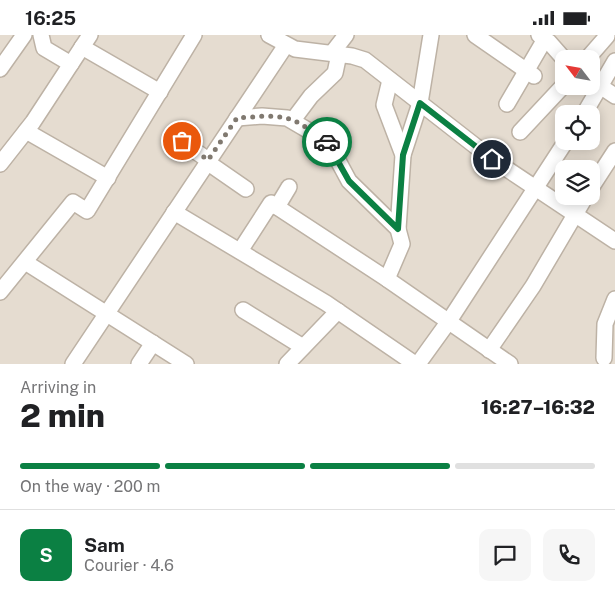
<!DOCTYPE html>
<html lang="en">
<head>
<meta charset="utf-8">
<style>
	:root { --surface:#fff; --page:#f6f6f6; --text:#202124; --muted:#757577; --line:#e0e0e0; --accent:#0b8043 }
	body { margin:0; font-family:"Public Sans",sans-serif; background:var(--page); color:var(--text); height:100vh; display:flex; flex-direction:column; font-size:19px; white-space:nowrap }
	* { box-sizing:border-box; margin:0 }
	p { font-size:16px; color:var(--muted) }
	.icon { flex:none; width:28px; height:28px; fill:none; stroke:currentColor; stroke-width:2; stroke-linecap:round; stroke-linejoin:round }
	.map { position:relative; height:329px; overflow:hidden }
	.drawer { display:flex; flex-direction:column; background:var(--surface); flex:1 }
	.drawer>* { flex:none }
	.needle { width:32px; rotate:301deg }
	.fabs { position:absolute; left:555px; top:15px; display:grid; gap:10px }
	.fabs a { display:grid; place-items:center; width:45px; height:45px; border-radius:10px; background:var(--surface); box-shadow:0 2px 12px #0003; font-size:25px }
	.pin { position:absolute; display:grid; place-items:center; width:42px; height:42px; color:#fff; margin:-21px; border:2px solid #fff; border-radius:50%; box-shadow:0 1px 5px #0007 }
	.courier { position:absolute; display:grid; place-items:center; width:50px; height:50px; margin:-25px; border:4px solid #0b8043; border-radius:50%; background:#fff; color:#222; box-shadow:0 1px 6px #0007 }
	.summary em { font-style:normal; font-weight:800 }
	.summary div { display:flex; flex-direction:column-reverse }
	.summary { display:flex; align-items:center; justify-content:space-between; height:85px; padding:0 20px }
	h1 { font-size:32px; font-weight:800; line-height:38px }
	.bar { display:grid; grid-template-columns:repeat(4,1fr); gap:8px 5px; align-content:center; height:60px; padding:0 20px }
	.bar i { height:6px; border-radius:4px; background:var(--line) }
	.bar .on { background:var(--accent) }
	.bar p { grid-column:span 4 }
	.line { display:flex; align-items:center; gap:12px; padding:0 20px; border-top:1px solid var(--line) }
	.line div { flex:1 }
	.round { display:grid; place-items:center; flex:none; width:52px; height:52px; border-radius:10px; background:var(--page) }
	.status { display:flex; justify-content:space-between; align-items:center; height:35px; padding:0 25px; background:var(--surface); direction:ltr }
	.status svg { height:14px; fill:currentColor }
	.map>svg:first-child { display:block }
	.residential { fill:#e5dcd0; fill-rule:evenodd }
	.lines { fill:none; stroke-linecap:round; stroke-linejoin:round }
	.minor-casing { stroke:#bdb2a5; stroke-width:18 }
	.minor { stroke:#fff; stroke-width:15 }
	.done { stroke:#807970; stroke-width:5; stroke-dasharray:0 9 }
	.route { stroke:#0b8043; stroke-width:6 }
</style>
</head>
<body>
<div class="status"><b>16:25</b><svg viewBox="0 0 49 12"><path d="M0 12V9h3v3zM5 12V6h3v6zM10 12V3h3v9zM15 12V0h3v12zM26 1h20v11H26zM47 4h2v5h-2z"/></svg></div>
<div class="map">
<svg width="615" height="329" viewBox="0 0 615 329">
	<rect width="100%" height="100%" fill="#f1ebe2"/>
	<path class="residential" d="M 0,0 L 615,0 L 615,329 L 0,329 ZM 564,24 L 591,24 L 591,51 L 564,51 ZM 564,79 L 591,79 L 591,106 L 564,106 ZM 564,134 L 591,134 L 591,161 L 564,161 Z"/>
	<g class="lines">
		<defs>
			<g id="minor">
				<path d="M 41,0 L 44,13 L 71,29"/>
				<path d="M 269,0 L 295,14 L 352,21 L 365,25 L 492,124 L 615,206"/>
				<path d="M 475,0 L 534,41"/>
				<path d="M 539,0 L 549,7 L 564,24"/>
				<path d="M 82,12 L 160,57"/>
				<path d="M 332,18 L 346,0"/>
				<path d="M 587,24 L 607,1"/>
				<path d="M 0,34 L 24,0"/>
				<path d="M 390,45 L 384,70 L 403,120 L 398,194"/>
				<path d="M 591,45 L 615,61"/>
				<path d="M 507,69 L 545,4"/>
				<path d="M 584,79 L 615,26"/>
				<path d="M 237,83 L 262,81 L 287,83 L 328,107 L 349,146 L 398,194 L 402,209 L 387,244"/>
				<path d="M 293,85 L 311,61 L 335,38 L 339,19"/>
				<path d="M 26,96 L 108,143"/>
				<path d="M 520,97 L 564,50"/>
				<path d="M 181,106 L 208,125"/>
				<path d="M 403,120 L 420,68 L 431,0"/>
				<path d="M 207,127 L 246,154"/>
				<path d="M 0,129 L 33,87 L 90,0"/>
				<path d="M 591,153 L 615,116"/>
				<path d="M 277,172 L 289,152"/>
				<path d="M 174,177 L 326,268 L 415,329"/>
				<path d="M 240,216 L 271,168 L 387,244 L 510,329"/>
				<path d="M 25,227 L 186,329"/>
				<path d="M 0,257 L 73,167 L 87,176 L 194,0"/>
				<path d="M 243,275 L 303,312"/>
				<path d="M 489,315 L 533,251 L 586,161"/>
				<path d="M 604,323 L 605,289 L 615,264"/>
				<path d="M 73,329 L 286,10"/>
				<path d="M 139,329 L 153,308"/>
				<path d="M 287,329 L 338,276"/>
				<path d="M 418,329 L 449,286 L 566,106"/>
			</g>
		</defs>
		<use href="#minor" class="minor-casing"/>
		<use href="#minor" class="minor"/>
	</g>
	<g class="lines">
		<path class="done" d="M 182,106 L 208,125 L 237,83 C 256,82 280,78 297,87 C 307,92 317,100 327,107"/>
		<path class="route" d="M 327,107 L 349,146 L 398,194 L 403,120 L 420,68 L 492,124"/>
	</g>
</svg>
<div class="fabs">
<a><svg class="needle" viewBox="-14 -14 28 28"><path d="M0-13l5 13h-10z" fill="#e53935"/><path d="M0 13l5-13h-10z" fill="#757577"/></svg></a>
<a><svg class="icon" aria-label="locate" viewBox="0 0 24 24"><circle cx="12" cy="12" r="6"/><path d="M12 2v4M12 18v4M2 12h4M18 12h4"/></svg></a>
<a><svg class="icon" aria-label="layers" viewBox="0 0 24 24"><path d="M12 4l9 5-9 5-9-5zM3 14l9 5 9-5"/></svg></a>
</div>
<div class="pin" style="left:182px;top:106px;background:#ea580c"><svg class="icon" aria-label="bag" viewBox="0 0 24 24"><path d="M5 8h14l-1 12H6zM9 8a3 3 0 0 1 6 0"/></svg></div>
<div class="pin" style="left:492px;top:124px;background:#1f2937"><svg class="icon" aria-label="home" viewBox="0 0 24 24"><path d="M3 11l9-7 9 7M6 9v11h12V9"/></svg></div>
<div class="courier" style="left:327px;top:107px"><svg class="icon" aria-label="car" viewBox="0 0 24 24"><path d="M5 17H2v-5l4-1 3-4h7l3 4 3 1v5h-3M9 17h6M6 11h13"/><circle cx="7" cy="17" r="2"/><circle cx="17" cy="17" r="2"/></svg></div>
</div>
<section class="drawer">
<div class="summary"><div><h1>2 min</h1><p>Arriving in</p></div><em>16:27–16:32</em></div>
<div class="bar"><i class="on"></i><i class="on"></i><i class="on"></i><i></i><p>On the way · 200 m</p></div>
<div class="line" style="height:90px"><b class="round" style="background:var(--accent);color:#fff">S</b><div><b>Sam</b><p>Courier · 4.6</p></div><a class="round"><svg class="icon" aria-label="chat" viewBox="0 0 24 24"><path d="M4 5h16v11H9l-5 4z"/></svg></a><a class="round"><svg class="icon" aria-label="phone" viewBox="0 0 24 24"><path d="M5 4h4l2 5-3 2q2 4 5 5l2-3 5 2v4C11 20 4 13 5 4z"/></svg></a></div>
</section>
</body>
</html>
